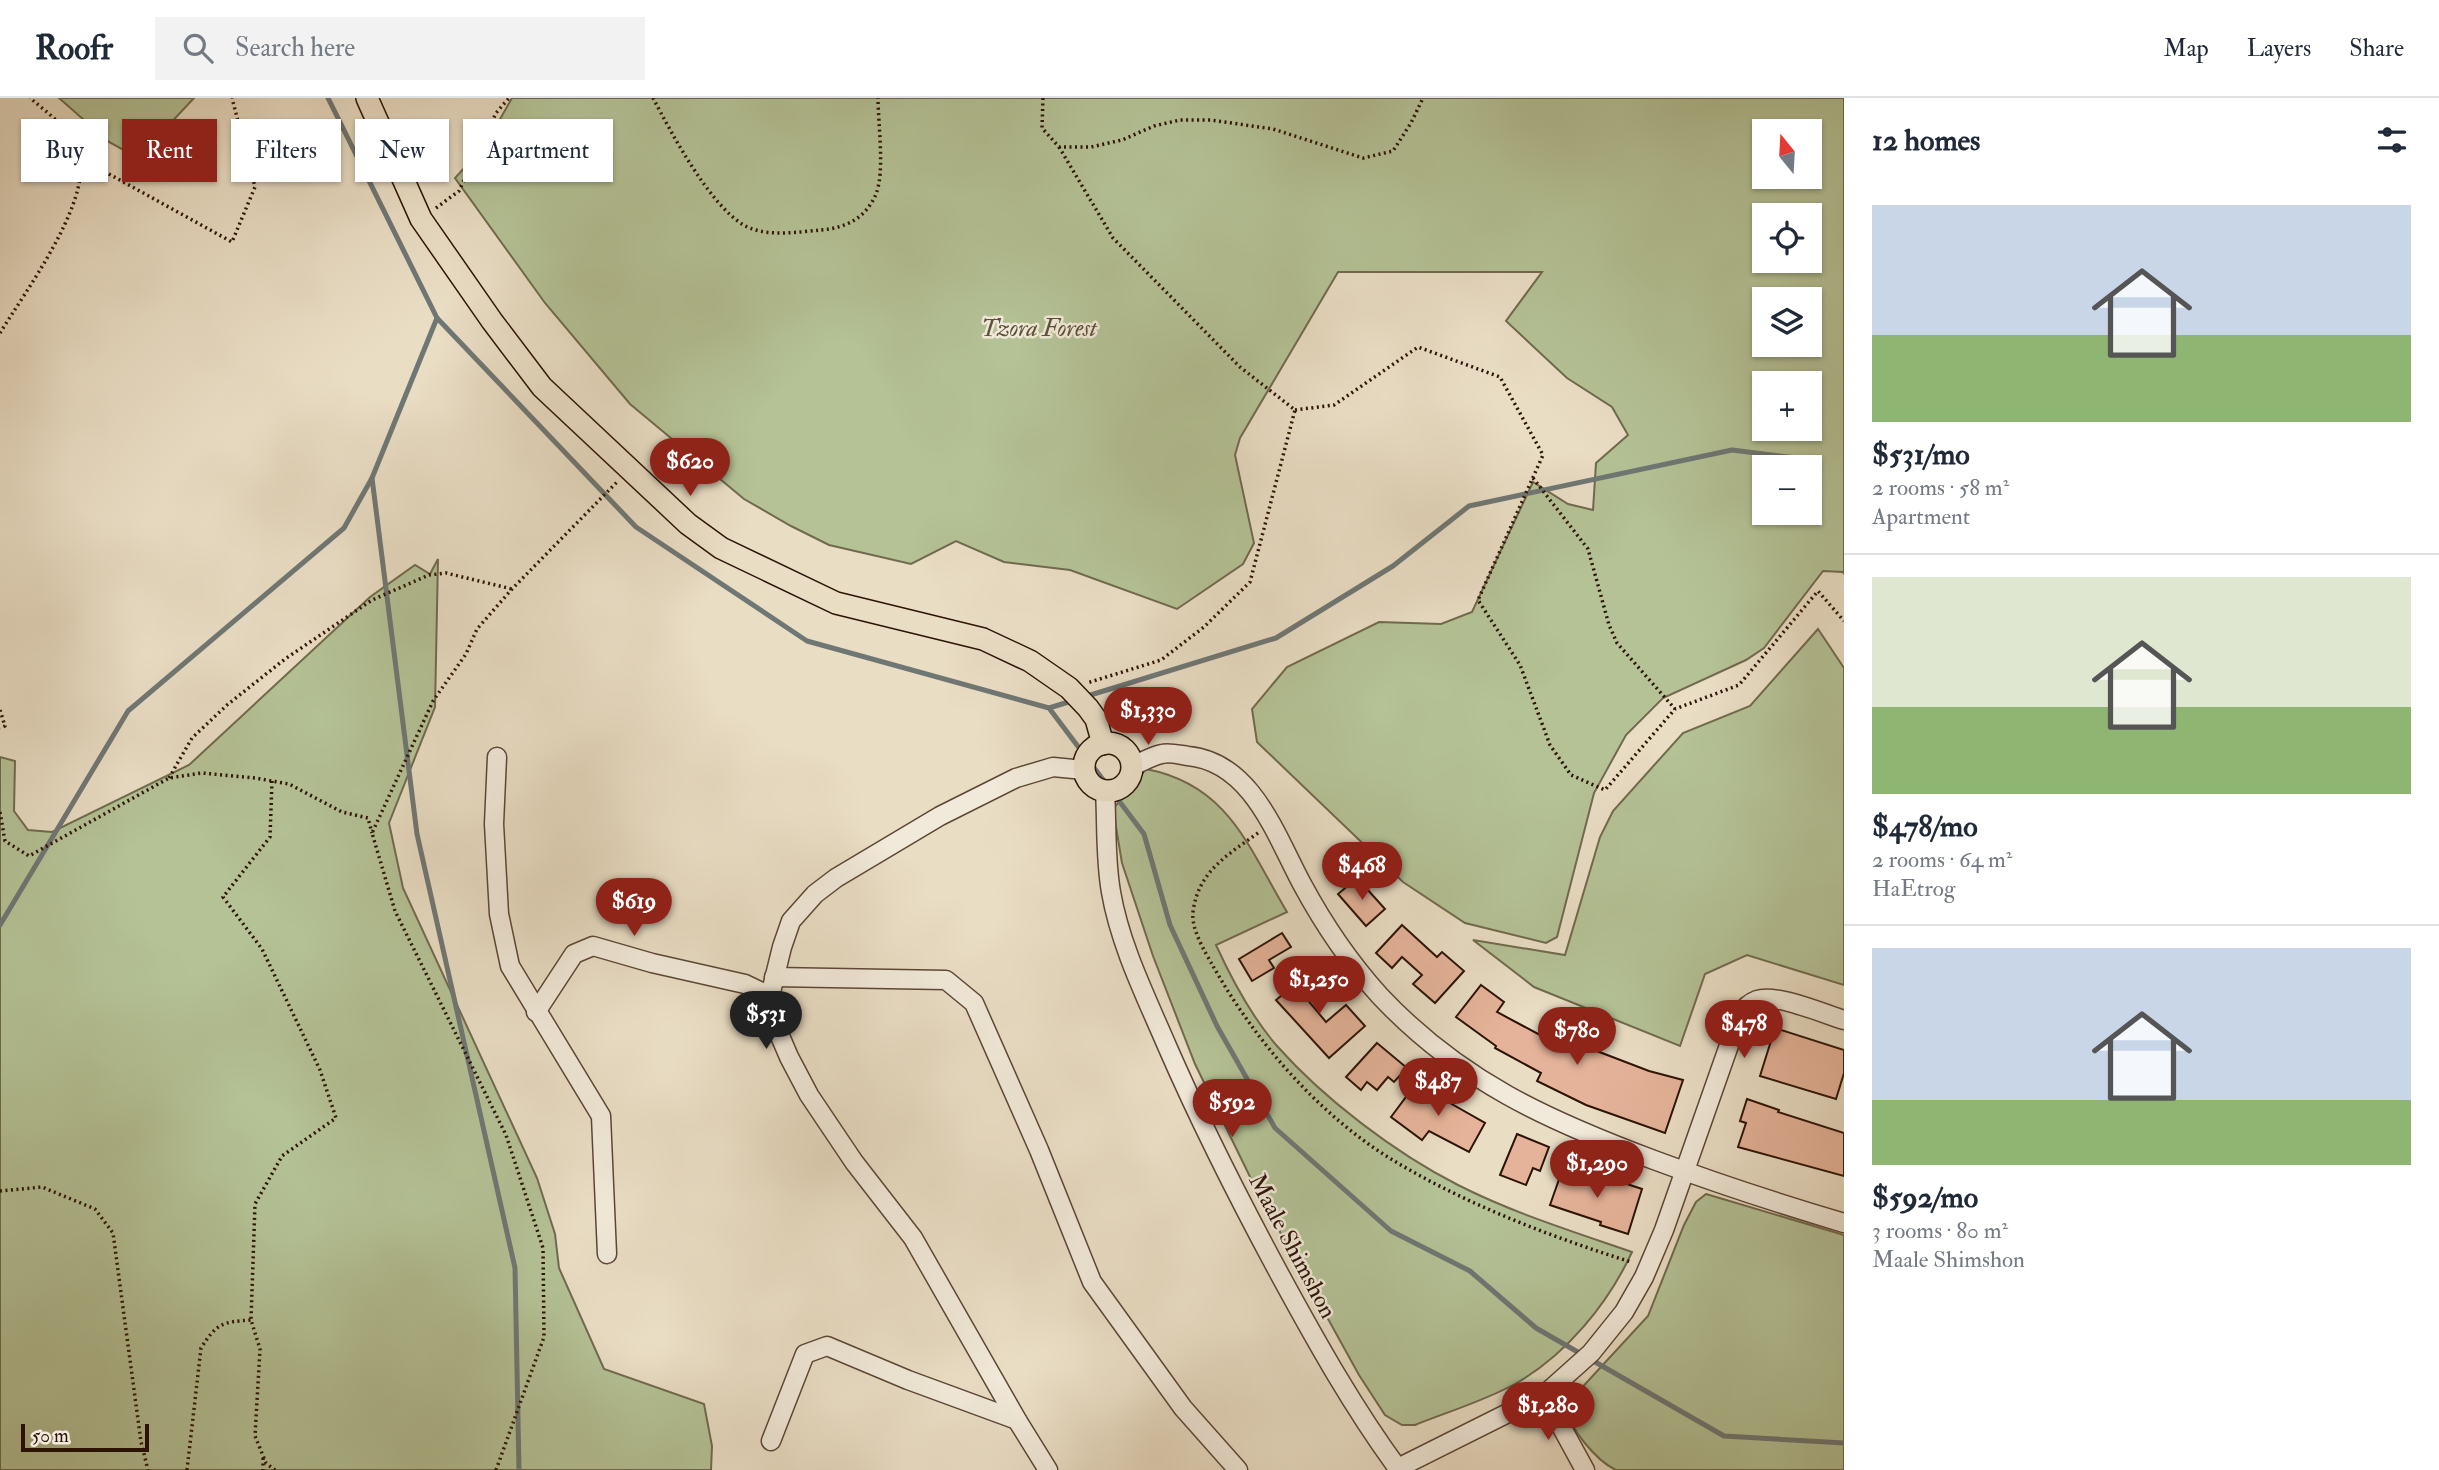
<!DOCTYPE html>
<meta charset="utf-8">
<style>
:root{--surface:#fff;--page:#f2f2f3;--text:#1f2937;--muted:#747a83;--line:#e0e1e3;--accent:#8f2418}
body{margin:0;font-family:"IM FELL Double Pica",serif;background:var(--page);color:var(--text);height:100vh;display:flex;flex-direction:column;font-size:26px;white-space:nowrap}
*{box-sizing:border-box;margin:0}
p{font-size:23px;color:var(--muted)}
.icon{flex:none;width:38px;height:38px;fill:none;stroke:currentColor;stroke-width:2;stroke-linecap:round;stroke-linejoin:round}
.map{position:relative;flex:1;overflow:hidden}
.details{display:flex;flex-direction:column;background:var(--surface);width:595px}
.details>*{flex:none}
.guide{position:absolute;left:21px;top:21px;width:665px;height:63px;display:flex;gap:14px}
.needle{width:46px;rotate:342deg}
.buttons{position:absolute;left:1752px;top:21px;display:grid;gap:14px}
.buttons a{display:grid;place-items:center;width:70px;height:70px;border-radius:0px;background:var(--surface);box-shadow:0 2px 5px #0004;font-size:35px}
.scale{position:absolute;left:21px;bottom:18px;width:128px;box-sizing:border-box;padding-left:7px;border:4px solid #2d1306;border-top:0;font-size:19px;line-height:24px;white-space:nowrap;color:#2d1306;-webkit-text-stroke:5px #f1e9d9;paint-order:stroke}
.price{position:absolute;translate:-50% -60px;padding:0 16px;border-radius:24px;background:var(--accent);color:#fff;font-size:23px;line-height:46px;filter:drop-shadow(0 2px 4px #0008)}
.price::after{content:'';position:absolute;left:50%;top:42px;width:21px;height:16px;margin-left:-10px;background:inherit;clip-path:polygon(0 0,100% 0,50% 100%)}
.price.active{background:#222;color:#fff}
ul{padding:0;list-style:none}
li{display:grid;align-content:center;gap:14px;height:371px;padding:0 28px}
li+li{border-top:2px solid var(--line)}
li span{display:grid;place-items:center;height:217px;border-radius:0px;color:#555}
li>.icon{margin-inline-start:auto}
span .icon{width:126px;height:126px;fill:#fffc;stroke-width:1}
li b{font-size:30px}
h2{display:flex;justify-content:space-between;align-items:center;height:84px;padding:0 28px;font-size:30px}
.pill{padding:0 24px;border-radius:0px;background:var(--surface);box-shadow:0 2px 5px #0004;font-size:24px;line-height:63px}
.pill.active{background:var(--accent);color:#fff}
header{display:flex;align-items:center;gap:42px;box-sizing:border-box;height:98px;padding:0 35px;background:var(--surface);border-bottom:2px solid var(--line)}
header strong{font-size:33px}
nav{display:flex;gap:38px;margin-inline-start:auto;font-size:24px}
.search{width:490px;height:63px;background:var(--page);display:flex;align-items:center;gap:18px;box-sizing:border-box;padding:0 24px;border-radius:0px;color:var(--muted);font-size:26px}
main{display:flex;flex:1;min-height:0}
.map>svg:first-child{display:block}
.green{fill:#b4c296;stroke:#706a4e;stroke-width:2;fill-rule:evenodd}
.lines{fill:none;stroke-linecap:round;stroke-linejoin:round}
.stream{stroke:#6f7774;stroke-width:5}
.building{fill:#e5b399;stroke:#2d1306;stroke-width:2}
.minor-casing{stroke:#5c4636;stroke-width:21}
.major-casing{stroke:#2d1306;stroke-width:24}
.path{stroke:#2d1306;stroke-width:3.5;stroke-dasharray:2 3.5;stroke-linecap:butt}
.minor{stroke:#f1e9d9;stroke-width:18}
.major{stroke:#e9ddc4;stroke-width:21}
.labels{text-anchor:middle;stroke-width:5;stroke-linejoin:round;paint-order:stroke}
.park-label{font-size:24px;font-style:italic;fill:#5c5038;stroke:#f1e9d9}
.street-label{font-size:24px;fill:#2d1306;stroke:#f1e9d9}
</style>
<header>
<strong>Roofr</strong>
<div class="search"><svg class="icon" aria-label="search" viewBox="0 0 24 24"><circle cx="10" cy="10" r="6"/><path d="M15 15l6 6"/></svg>Search here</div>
<nav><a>Map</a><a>Layers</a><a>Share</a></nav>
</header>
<main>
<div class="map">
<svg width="1844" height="1372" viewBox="0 0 1844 1372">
<rect width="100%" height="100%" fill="#e9ddc4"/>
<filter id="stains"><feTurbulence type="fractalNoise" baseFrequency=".00286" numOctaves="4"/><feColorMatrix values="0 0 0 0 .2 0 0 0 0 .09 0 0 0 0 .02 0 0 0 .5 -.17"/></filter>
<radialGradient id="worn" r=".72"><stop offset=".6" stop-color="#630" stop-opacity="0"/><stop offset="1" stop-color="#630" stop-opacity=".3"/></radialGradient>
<g class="green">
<polygon points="59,0 194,0 138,60 109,44"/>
<path d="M512,0h1332v476l-1,-2 -20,-1 -59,77 -18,12 -83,38 -37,37 -32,58 -37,144 -11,6 -81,-20 -62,-41 -146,-140 -5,-33 35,-42 92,-45 62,2 31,-12 61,-130 35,22 25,6 3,-47 32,-28 -16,-28 -45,-29 -61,-57 36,-49h-204l-98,166 -5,17 19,88 -11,21 -66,45 -107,-39 -66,-8 -48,-21 -45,23 -82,-19 -38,-19 -47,-27 -114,-95 -85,-101 -90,-125 31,-34zM1810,33v46h-46v-46zM1810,117v46h-46v-46zM1764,201h46v46h-46zM1810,285v46h-46v-46zM1810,369v46h-46v-46z"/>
<polygon points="438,461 435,609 389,725 403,790 537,1080 555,1136 559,1170 604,1271 704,1306 712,1348 711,1372 0,1372 0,659 15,663 14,713 28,732 52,734 189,667 370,499 415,467 430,476"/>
<polygon points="1818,531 1844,570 1844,887 1747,857 1705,876 1680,948 1534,889 1473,842 1565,857 1600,739 1613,713 1683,635 1750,608"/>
<path d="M1146,671c83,16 102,78 141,143l-71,33c16,35 35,71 61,101 47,53 118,107 181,139 55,28 116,47 174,67 -24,52 -66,103 -117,132 -31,17 -68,28 -100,41h-13l-17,-10 -26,-40 -105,-190 -59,-121 -42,-108 -31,-93 -9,-54z"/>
<path d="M1706,1096l138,41v235h-228c-21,-10 -45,-41 -52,-63l84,-91 36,-91 12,-23z"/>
</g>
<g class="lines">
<g class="stream">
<polyline points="328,0 437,220 636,429 807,543 1049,610 1144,736 1170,827 1217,928 1275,1030 1391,1133 1470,1173 1536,1230 1724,1338 1844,1345"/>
<polyline points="372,380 417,736 515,1170 519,1372"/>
<polyline points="1084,599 1276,540 1393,468 1469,408 1732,352 1819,363"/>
<polyline points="1049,610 1075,602"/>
<polyline points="0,827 128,613 344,430 372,380 437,220"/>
</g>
</g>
<g class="building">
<polygon points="1357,780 1385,811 1366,828 1338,796"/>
<polygon points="1402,827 1437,859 1442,854 1464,873 1435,905 1413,886 1422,877 1402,859 1392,870 1376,855"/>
<polygon points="1282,835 1291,849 1269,862 1274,870 1252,883 1239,861"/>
<polygon points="1315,870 1326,884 1306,900 1326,924 1346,907 1365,928 1329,960 1276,902"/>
<polygon points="1481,887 1504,904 1497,914 1555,945 1560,934 1589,950 1649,973 1683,982 1665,1035 1586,1007 1537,983 1541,975 1495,950 1496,948 1456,919"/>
<polygon points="1775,930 1844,952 1844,975 1836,1001 1760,978"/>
<polygon points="1377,945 1407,970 1394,984 1388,979 1377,992 1367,984 1361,992 1346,979"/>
<polygon points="1415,987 1427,996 1433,988 1452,1002 1450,1005 1485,1025 1469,1054 1429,1033 1422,1042 1391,1019"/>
<polygon points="1747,1001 1779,1012 1778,1014 1844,1035 1844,1078 1738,1049 1746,1025 1740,1023"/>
<polygon points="1517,1036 1549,1049 1540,1073 1533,1070 1526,1087 1500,1077"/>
<polygon points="1563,1070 1613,1087 1615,1082 1642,1091 1628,1136 1600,1127 1601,1124 1550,1107"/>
</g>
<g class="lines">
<defs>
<g id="minor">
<polyline points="497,659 494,726 499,816 510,868 601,1018 607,1156"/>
<path d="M1132,668c10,-4 20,-10 30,-12 7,-2 18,1 26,2 64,6 88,80 114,128 21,39 48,79 78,112 80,85 167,124 274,164 62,23 126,44 190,63"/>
<path d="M1105,693c2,33 0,67 6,101 9,53 35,105 56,154 34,78 73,155 113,229 37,68 74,134 119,195"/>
<polyline points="774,879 946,882 974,905 1039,1052 1092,1184 1183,1310 1238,1372"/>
<polyline points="536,914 574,856 593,848 652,865 745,886 770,898"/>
<polyline points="1544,1297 1585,1372"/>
<polyline points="771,1343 805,1256 827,1248 908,1282 1017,1322"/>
<path d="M1398,1370l146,-73 47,-42 33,-41 20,-35 20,-47 76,-216c5,-6 9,-11 17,-14 19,-7 67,14 87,20"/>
<polyline points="1048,1372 1017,1322 913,1140 854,1064 809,997 789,959 777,931 770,898 782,849 791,823 815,796 836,780 940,718 1016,680 1053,669 1084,672"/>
</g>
<g id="major">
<polyline points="367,0 421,121 492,223 542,289 688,426 721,450 836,505 983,541 1030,563 1069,590 1088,610 1096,621 1103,646"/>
<circle cx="1108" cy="669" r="24"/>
</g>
</defs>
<use href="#minor" class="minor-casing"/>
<use href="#major" class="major-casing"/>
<g class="path">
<path d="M653,0c19,36 55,104 89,126 22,14 55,8 79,6 25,-2 45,-12 55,-36 9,-22 2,-70 2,-96"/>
<polyline points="1043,0 1042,30 1059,49 1091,49 1122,42 1154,28 1180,22 1211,22 1273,31 1363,60 1393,53 1411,25 1423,0"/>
<polyline points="1059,49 1113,140 1240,269 1295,312 1250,484 1204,529 1161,562 1087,585"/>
<polyline points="80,60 232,144 255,89 232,0"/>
<polyline points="436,110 459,93 496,15 509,0"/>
<path d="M0,235c25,-41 88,-126 80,-174 -4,-26 -31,-45 -50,-61"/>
<polyline points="1295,312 1334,307 1418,249 1500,279 1543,357 1478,502 1520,567 1550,647 1571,677 1605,692 1675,611 1739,587 1818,493 1844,523"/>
<polyline points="1533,380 1588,451 1609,527 1617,545 1675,611"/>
<polyline points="0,612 5,628 0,630"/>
<polyline points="169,680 192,640 227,607 285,561 372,502 429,477 446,475 512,491"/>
<polyline points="272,683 270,739 223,799 262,851 320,972 336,1020 282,1058 255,1106 251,1222 260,1251 255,1338 266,1365 275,1372"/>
<polyline points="0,714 5,743 29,758 169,680 202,675 255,680 289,686 342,714 368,720 372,735"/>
<path d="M1258,735c-29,21 -60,38 -65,79 -2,17 12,40 20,54 44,78 110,154 188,199 72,42 151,72 230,97"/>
<polyline points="0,1093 42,1089 95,1111 113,1135 141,1344 148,1372"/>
<polyline points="263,1360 263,1372"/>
<path d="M187,1372l14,-122c16,-25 21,-26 50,-28"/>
<polyline points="496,1372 544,1239 543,1150 506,1037 395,813 372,735 433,603 466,556 477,531 512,491 618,383"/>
</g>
<use href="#minor" class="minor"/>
<use href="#major" class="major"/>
</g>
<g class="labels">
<g class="park-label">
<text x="1039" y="238">Tzora Forest</text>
</g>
<g class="street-label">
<text transform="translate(1293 1148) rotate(62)" y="8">Maale Shimshon</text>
</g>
</g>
<rect width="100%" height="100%" filter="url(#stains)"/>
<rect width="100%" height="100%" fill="url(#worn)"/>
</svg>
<div class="buttons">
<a><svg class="needle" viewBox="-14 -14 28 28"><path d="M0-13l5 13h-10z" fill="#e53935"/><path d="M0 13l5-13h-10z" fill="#747a83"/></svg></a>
<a><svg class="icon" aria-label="locate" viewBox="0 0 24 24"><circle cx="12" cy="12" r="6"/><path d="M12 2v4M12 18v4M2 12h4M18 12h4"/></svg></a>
<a><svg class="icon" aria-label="layers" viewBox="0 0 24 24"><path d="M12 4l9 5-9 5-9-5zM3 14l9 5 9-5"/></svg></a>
<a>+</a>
<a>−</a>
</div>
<div class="scale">50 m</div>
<b class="price" style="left:690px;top:400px">$620</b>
<b class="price" style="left:1148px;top:649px">$1,330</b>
<b class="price" style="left:1362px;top:804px">$468</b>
<b class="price" style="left:634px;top:840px">$619</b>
<b class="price" style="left:1319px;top:918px">$1,250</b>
<b class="price active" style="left:766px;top:953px">$531</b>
<b class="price" style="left:1744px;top:962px">$478</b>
<b class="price" style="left:1577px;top:969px">$780</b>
<b class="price" style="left:1438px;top:1020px">$487</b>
<b class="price" style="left:1232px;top:1041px">$592</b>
<b class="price" style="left:1597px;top:1102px">$1,290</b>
<b class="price" style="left:1548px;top:1344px">$1,280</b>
<div class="guide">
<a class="pill">Buy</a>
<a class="pill active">Rent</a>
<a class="pill">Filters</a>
<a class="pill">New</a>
<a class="pill">Apartment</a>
</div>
</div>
<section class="details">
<h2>12 homes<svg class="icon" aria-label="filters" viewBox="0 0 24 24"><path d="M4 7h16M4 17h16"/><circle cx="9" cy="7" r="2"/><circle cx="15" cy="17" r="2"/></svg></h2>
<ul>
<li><span style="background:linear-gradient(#c9d6e8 60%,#8fb573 0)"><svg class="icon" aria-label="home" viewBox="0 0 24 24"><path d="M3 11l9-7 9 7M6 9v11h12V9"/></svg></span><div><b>$531/mo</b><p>2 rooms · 58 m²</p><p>Apartment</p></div></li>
<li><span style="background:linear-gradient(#dfe7d0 60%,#8fb573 0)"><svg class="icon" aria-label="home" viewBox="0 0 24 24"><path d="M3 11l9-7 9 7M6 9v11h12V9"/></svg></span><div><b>$478/mo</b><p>2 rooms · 64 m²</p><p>HaEtrog</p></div></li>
<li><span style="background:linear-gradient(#c9d6e8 70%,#8fb573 0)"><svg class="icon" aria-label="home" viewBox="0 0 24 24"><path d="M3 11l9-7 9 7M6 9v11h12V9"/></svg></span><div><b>$592/mo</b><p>3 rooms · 80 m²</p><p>Maale Shimshon</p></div></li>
</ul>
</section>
</main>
